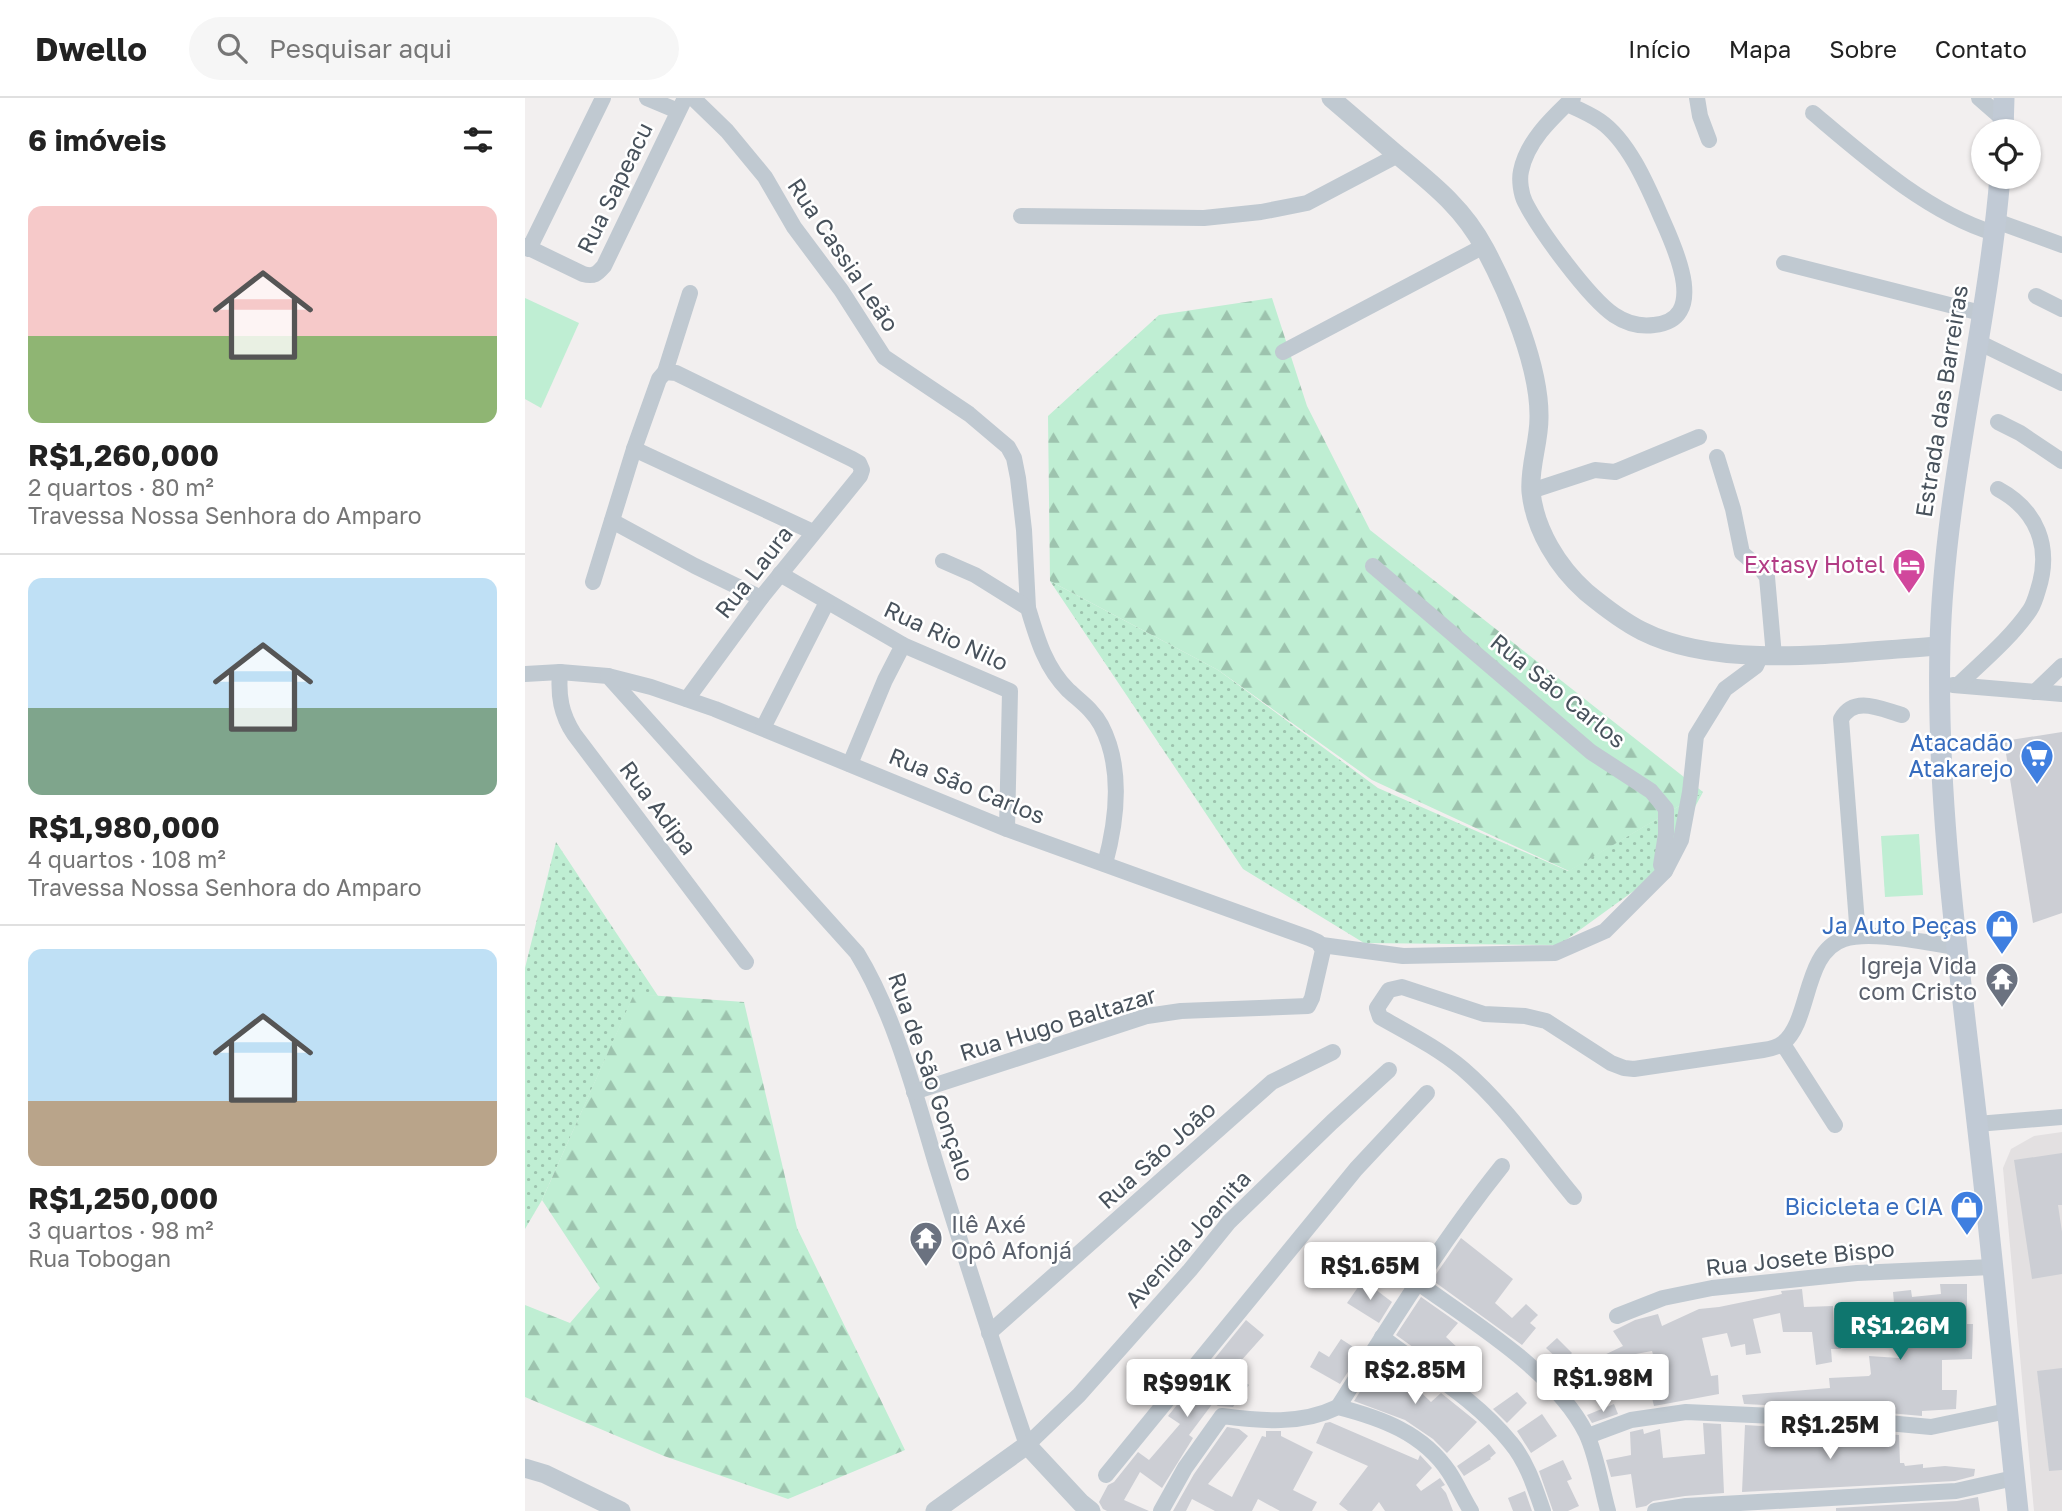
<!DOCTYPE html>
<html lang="pt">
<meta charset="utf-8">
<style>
:root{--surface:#fff;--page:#f6f6f6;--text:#222;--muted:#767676;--line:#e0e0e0;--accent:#0f766e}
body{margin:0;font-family:"Golos Text",sans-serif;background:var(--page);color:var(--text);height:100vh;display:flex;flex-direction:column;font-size:26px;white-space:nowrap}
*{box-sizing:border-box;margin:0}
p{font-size:23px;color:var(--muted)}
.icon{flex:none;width:38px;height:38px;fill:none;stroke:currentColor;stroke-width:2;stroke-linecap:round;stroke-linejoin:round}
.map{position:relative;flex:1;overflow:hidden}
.side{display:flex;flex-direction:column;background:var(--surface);width:525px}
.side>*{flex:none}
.fabs{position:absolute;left:1446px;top:21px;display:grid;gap:14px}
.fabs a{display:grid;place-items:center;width:70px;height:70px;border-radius:50%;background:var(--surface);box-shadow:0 2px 5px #0004;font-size:35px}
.price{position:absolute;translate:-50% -60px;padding:0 16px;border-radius:7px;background:#fff;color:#222;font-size:23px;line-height:46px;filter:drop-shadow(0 2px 4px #0008)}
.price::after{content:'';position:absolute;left:50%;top:42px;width:21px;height:16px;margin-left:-10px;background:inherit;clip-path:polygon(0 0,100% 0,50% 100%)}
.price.on{background:var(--accent);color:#fff}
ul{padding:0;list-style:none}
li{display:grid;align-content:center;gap:14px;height:371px;padding:0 28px}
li+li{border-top:2px solid var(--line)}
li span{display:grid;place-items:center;height:217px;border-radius:14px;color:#555}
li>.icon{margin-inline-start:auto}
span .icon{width:126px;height:126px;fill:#fffc;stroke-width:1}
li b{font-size:30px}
h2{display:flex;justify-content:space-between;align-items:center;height:84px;padding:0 28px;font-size:30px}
header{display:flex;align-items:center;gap:42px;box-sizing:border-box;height:98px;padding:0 35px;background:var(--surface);border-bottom:2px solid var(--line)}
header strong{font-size:33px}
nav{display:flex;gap:38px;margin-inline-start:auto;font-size:24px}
.search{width:490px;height:63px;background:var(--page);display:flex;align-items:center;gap:18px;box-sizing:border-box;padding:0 24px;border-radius:38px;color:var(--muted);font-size:26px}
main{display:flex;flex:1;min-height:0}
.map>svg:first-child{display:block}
.education{fill:#e3e0e1}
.grass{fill:url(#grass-dots)}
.forest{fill:url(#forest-firs)}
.garden{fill:#bfeed3}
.building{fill:#ccced4}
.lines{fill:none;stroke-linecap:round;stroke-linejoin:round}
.minor{stroke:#c0c9d1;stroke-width:16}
.tertiary{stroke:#c0c9d1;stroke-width:19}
.secondary{stroke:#c1cad5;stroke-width:21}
.labels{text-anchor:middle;stroke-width:5;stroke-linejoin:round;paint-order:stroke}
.street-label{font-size:23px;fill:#48525c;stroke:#fff}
.hotel-label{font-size:23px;fill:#b23c85;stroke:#fff;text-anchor:end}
.shop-label{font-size:23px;fill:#366cbe;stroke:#fff;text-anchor:end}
.worship-label{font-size:23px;fill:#5b616d;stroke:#fff;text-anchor:end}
</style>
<header>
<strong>Dwello</strong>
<div class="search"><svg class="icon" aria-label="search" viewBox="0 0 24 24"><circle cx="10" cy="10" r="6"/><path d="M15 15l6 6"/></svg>Pesquisar aqui</div>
<nav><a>Início</a><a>Mapa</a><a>Sobre</a><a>Contato</a></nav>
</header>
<main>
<section class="side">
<h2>6 imóveis<svg class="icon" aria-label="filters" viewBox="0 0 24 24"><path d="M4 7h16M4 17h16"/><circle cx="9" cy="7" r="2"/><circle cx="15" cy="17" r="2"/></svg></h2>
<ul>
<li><span style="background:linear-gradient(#f6c9c9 60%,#8fb573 0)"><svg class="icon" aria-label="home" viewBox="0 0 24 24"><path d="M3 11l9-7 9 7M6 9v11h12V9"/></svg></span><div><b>R$1,260,000</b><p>2 quartos · 80 m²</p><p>Travessa Nossa Senhora do Amparo</p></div></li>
<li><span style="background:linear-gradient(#bfe0f5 60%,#7fa58c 0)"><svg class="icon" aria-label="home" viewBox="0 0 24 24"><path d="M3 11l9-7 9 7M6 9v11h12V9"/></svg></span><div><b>R$1,980,000</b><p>4 quartos · 108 m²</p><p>Travessa Nossa Senhora do Amparo</p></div></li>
<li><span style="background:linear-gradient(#bfe0f5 70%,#b9a48a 0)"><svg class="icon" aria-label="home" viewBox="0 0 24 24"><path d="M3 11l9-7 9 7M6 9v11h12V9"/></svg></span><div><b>R$1,250,000</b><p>3 quartos · 98 m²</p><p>Rua Tobogan</p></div></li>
</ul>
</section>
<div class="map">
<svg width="1537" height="1413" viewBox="0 0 1537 1413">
<defs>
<pattern id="grass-dots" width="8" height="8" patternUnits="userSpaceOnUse" patternTransform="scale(1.75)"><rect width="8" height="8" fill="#bfeed3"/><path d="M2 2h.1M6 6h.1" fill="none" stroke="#9dc3ae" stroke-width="1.8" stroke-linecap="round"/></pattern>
<pattern id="forest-firs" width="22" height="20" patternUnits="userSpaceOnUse" patternTransform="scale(1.75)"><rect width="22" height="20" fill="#bfeed3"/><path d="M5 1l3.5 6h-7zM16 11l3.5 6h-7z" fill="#9dc3ae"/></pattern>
</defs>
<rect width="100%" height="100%" fill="#f2efef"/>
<polygon class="education" points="1537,1034 1537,1413 1509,1413 1478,1070 1486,1051 1509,1038"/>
<g class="grass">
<polygon points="525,483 693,572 853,690 1043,773 1178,694 1135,774 1034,847 839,845 718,771"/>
<polygon points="31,744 133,898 109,897 17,1102 0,1131 0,870"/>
</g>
<g class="forest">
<polygon points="747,200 782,308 845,432 1178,694 1044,773 847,682 693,572 525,483 523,318 634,217"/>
<polygon points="109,896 219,904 272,1130 380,1352 263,1401 139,1358 0,1299 0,1207 45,1225 75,1190 17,1102"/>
</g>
<g class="garden">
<polygon points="0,200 54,225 16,310 0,301"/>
<polygon points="1394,736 1398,797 1360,799 1356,738"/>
</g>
<g class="building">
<polygon points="1537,634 1537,815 1508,825 1479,643"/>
<polygon points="1537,1055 1537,1107 1533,1107 1537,1134 1537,1176 1507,1181 1489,1062"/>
<polygon points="936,1140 988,1181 970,1205 987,1220 1001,1206 1013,1217 1005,1225 1011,1230 997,1247 907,1182"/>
<polygon points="838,1182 867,1204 854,1225 822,1205"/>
<polygon points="1415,1186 1442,1186 1442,1226 1448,1226 1447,1261 1417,1262 1417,1292 1432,1292 1431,1311 1397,1313 1397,1318 1319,1311 1219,1306 1217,1297 1305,1290 1304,1280 1344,1278 1346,1276 1344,1258 1374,1260 1368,1194 1386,1192 1387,1199 1416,1196"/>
<polygon points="1277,1191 1279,1209 1308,1208 1309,1236 1315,1236 1316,1251 1306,1251 1307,1264 1291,1267 1287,1234 1258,1234 1255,1215 1228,1221 1236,1255 1221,1257 1220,1246 1206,1249 1202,1235 1177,1240 1186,1278 1193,1277 1194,1296 1129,1308 1123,1284 1135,1281 1127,1253 1100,1258 1109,1281 1091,1288 1084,1270 1079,1272 1073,1260 1098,1248 1088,1233 1110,1222 1133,1216 1137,1228 1174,1211 1194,1209 1257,1196 1256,1193"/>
<polygon points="896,1199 933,1225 921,1239 948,1264 933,1281 871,1237"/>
<polygon points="721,1222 739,1237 706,1274 724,1287 708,1309 693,1308 688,1305 664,1337 668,1340 637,1390 615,1374 599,1402 624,1413 582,1413 578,1411 574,1404 583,1387 589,1384 613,1354 624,1362 655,1326 643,1318"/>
<polygon points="1032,1240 1047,1255 1037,1265 1021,1250"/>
<polygon points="816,1241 836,1254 815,1286 785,1269 794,1253 804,1259"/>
<polygon points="858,1258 906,1304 916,1295 952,1324 922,1355 908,1341 880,1322 829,1303"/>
<polygon points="1537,1270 1537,1372 1524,1373 1512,1273"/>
<polygon points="992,1294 1002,1305 982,1325 968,1311"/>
<polygon points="1089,1306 1093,1316 1067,1325 1062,1317"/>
<polygon points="1017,1316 1032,1338 1006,1355 992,1333"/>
<polygon points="805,1324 893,1362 895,1357 907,1370 891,1387 896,1393 915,1380 920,1387 916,1389 921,1395 928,1413 860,1413 854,1404 847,1413 823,1413 814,1406 843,1368 791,1345 800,1325"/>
<polygon points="1178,1325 1196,1326 1199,1395 1160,1398 1128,1403 1121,1408 1111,1410 1106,1376 1086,1379 1081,1362 1106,1357 1105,1334 1118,1331 1119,1336 1135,1331 1138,1360 1180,1356"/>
<polygon points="1220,1327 1374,1337 1375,1365 1379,1365 1380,1368 1398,1366 1398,1370 1420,1368 1450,1371 1449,1378 1430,1383 1217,1394"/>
<polygon points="702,1329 714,1331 723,1338 683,1386 707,1399 737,1338 741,1339 741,1333 756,1333 756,1338 788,1354 768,1392 792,1404 787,1413 755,1413 733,1401 727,1413 690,1413 667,1401 661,1413 648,1413 669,1376"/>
<polygon points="964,1346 971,1355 965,1360 966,1361 939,1378 932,1368"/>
<polygon points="1038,1362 1047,1381 1042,1383 1054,1408 1043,1413 1028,1413 1014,1373"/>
<polygon points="1000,1393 1007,1413 988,1413 983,1400"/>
<polygon points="1453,1399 1455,1413 1311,1413 1311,1410 1432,1403"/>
</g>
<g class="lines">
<g class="minor">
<polyline points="122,0 153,13"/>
<polyline points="168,0 202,33 240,79 269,129 316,192 359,259 444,316 483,349 489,360 493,380 499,432 503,510"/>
<polyline points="1172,0 1175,18 1184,42"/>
<polyline points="1454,0 1478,21"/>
<path d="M1042,6c11,5 23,10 33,17 29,20 48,66 62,98 13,29 47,101 -8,106 -14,2 -28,-2 -40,-10 -25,-17 -75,-85 -89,-113 -4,-8 -6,-22 -4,-31 6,-30 31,-53 52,-73"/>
<path d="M1288,15c52,44 115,100 181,120"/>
<polyline points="496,118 679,120 736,114 782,105 873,57"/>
<polyline points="1471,123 1537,147"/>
<path d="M0,148l58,28c11,3 14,0 21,-8l81,-168"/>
<polyline points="4,151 78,0"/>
<polyline points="1259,165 1456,215"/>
<polyline points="1511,198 1537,211"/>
<polyline points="1451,243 1537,285"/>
<polyline points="758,254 959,148"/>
<polyline points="140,274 151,275 327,361 334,365 337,372 335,378 236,500 162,601"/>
<polyline points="1473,324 1495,335 1537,363"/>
<polyline points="109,351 288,434"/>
<polyline points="1192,359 1208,411 1217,455 1237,472 1242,479 1249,558"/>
<polyline points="1006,393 1070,372 1090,374 1174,339"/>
<polyline points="87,423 170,468 236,500"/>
<path d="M418,463l32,14 53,33c9,30 17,59 40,82 12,11 25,20 33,35 22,42 16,95 4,139"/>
<polyline points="848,468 1066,654 1126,693 1141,711 1141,736 1136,767 1140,773"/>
<polyline points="255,476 378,547 485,593 482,731"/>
<polyline points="68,484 109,351 134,281 140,274 165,195"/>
<path d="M35,574c-2,24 1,42 14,62l172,228"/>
<path d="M0,576l35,-2 48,4 249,277c38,62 59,144 80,214 29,93 58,185 90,278l52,-50 111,-125 39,-48 103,-100 57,-52"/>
<polyline points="83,578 126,589 190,611 482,731 784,840 793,844 798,852 787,900 783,908 656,913 622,918 389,994"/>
<polyline points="1428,587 1537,596"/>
<path d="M1433,587c24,-23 53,-47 72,-75 4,-6 6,-13 8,-20 14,-43 -1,-80 -40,-101"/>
<polyline points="1510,594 1537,568"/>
<polyline points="238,630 302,504"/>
<polyline points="325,666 360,582 378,547"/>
<path d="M1333,838l-17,-217c13,-24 40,-10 61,-4"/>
<polyline points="797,847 878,858 1030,855 1080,833 1140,773 1156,742 1165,694 1171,638 1200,591 1231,568 1236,557"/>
<polyline points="1258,946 1310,1027"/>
<polyline points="1452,1026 1537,1019"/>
<path d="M1049,1099c-36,-43 -68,-91 -111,-128 -25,-21 -55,-36 -83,-52l-3,-9 12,-18 13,-3 82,27 41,2 21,5 65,42 13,5 10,1 129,-19c7,-1 15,-3 20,-7 28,-22 20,-91 61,-104 27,-9 83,4 113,8"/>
<path d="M892,1184c54,39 139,90 169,151 11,23 15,53 22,78"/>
<polyline points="1092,1218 1138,1200 1187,1190 1332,1175 1467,1169"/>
<polyline points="464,1235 747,984 808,954"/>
<path d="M857,1239c44,34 94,62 129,106 16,19 24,45 32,68"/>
<path d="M813,1309c52,-82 103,-165 164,-241"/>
<polyline points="1063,1338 1106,1322 1161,1314 1319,1321 1406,1329 1482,1313"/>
<polyline points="581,1377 831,1071 902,995"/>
<path d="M636,1413l24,-43 37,-52c39,5 79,9 116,-9 43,11 85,26 111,65 8,12 14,26 22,39"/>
<polyline points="1130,1413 1161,1408 1431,1393 1489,1380"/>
</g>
<g class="tertiary">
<path d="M806,0c21,18 43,37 64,55 35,29 68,54 90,96 24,45 55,118 54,169 0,25 -10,49 -8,74 4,38 27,75 55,100 17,14 36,29 56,39 81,41 209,20 298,15"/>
<polyline points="0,1370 20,1376 96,1413"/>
<polyline points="410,1413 502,1347 556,1405 566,1413"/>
</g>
<g class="secondary">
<polyline points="1478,33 1479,0"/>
<path d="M1475,79c-13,157 -56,310 -60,468 -4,159 19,319 37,477 15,129 27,259 41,389"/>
</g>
</g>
<defs>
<symbol id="hotel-pin" viewBox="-11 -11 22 30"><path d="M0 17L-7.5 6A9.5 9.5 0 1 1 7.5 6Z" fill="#d1479c" stroke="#fff"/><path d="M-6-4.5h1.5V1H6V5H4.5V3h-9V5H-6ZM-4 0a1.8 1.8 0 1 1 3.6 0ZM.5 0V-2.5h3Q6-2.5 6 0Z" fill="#fff"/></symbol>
<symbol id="supermarket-pin" viewBox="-11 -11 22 30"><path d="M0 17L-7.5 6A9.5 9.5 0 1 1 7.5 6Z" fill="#3f7fe0" stroke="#fff"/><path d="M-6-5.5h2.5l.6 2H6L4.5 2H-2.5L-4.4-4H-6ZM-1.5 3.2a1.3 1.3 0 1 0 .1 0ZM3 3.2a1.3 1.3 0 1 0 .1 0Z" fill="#fff"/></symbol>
<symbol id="shop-pin" viewBox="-11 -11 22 30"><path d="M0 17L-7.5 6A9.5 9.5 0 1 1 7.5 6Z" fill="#3f7fe0" stroke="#fff"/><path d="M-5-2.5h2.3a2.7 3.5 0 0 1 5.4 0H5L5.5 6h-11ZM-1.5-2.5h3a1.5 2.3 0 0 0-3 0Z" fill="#fff"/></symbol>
<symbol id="temple-pin" viewBox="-11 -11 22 30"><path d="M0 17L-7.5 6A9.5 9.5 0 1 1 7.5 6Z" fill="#6b7280" stroke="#fff"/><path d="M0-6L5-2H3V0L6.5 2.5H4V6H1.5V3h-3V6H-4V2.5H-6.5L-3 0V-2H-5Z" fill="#fff"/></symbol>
</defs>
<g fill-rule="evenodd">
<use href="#hotel-pin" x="1365" y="448" width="38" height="52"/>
<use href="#supermarket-pin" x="1493" y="639" width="38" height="52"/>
<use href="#shop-pin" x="1458" y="809" width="38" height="52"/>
<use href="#temple-pin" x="1458" y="862" width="38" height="52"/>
<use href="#shop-pin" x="1423" y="1090" width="38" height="52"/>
<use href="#temple-pin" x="382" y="1121" width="38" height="52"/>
</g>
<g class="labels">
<g class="street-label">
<text transform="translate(90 90) rotate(-64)" y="8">Rua Sapeacu</text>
<text transform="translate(318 157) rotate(56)" y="8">Rua Cassia Leão</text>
<text transform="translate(1417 303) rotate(-81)" y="8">Estrada das Barreiras</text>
<text transform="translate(229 474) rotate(-52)" y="8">Rua Laura</text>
<text transform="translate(421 538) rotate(25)" y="8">Rua Rio Nilo</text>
<text transform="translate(1033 593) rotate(39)" y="8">Rua São Carlos</text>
<text transform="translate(442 688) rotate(22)" y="8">Rua São Carlos</text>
<text transform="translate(133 710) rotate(53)" y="8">Rua Adipa</text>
<text transform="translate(533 926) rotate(-17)" y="8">Rua Hugo Baltazar</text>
<text transform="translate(406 979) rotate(71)" y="8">Rua de São Gonçalo</text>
<text transform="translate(632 1057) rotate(-42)" y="8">Rua São João</text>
<text transform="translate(663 1141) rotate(-48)" y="8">Avenida Joanita</text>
<text transform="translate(1275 1160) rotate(-6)" y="8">Rua Josete Bispo</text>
</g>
<g class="hotel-label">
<text x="1360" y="475">Extasy Hotel</text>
</g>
<g class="shop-label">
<text x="1488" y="653">Atacadão<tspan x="1488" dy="26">Atakarejo</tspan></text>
<text x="1452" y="836">Ja Auto Peças</text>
<text x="1418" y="1117">Bicicleta e CIA</text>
</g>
<g class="worship-label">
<text x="1452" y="876">Igreja Vida<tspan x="1452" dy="26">com Cristo</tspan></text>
<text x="426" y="1135" text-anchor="start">Ilê Axé<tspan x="426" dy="26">Opô Afonjá</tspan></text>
</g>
</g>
</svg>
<div class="fabs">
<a><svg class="icon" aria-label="locate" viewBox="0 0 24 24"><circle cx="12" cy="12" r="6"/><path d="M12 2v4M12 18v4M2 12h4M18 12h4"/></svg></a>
</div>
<b class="price" style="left:845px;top:1204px">R$1.65M</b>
<b class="price on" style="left:1375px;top:1264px">R$1.26M</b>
<b class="price" style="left:890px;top:1308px">R$2.85M</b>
<b class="price" style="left:1078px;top:1316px">R$1.98M</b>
<b class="price" style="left:662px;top:1321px">R$991K</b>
<b class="price" style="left:1305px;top:1363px">R$1.25M</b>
</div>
</main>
